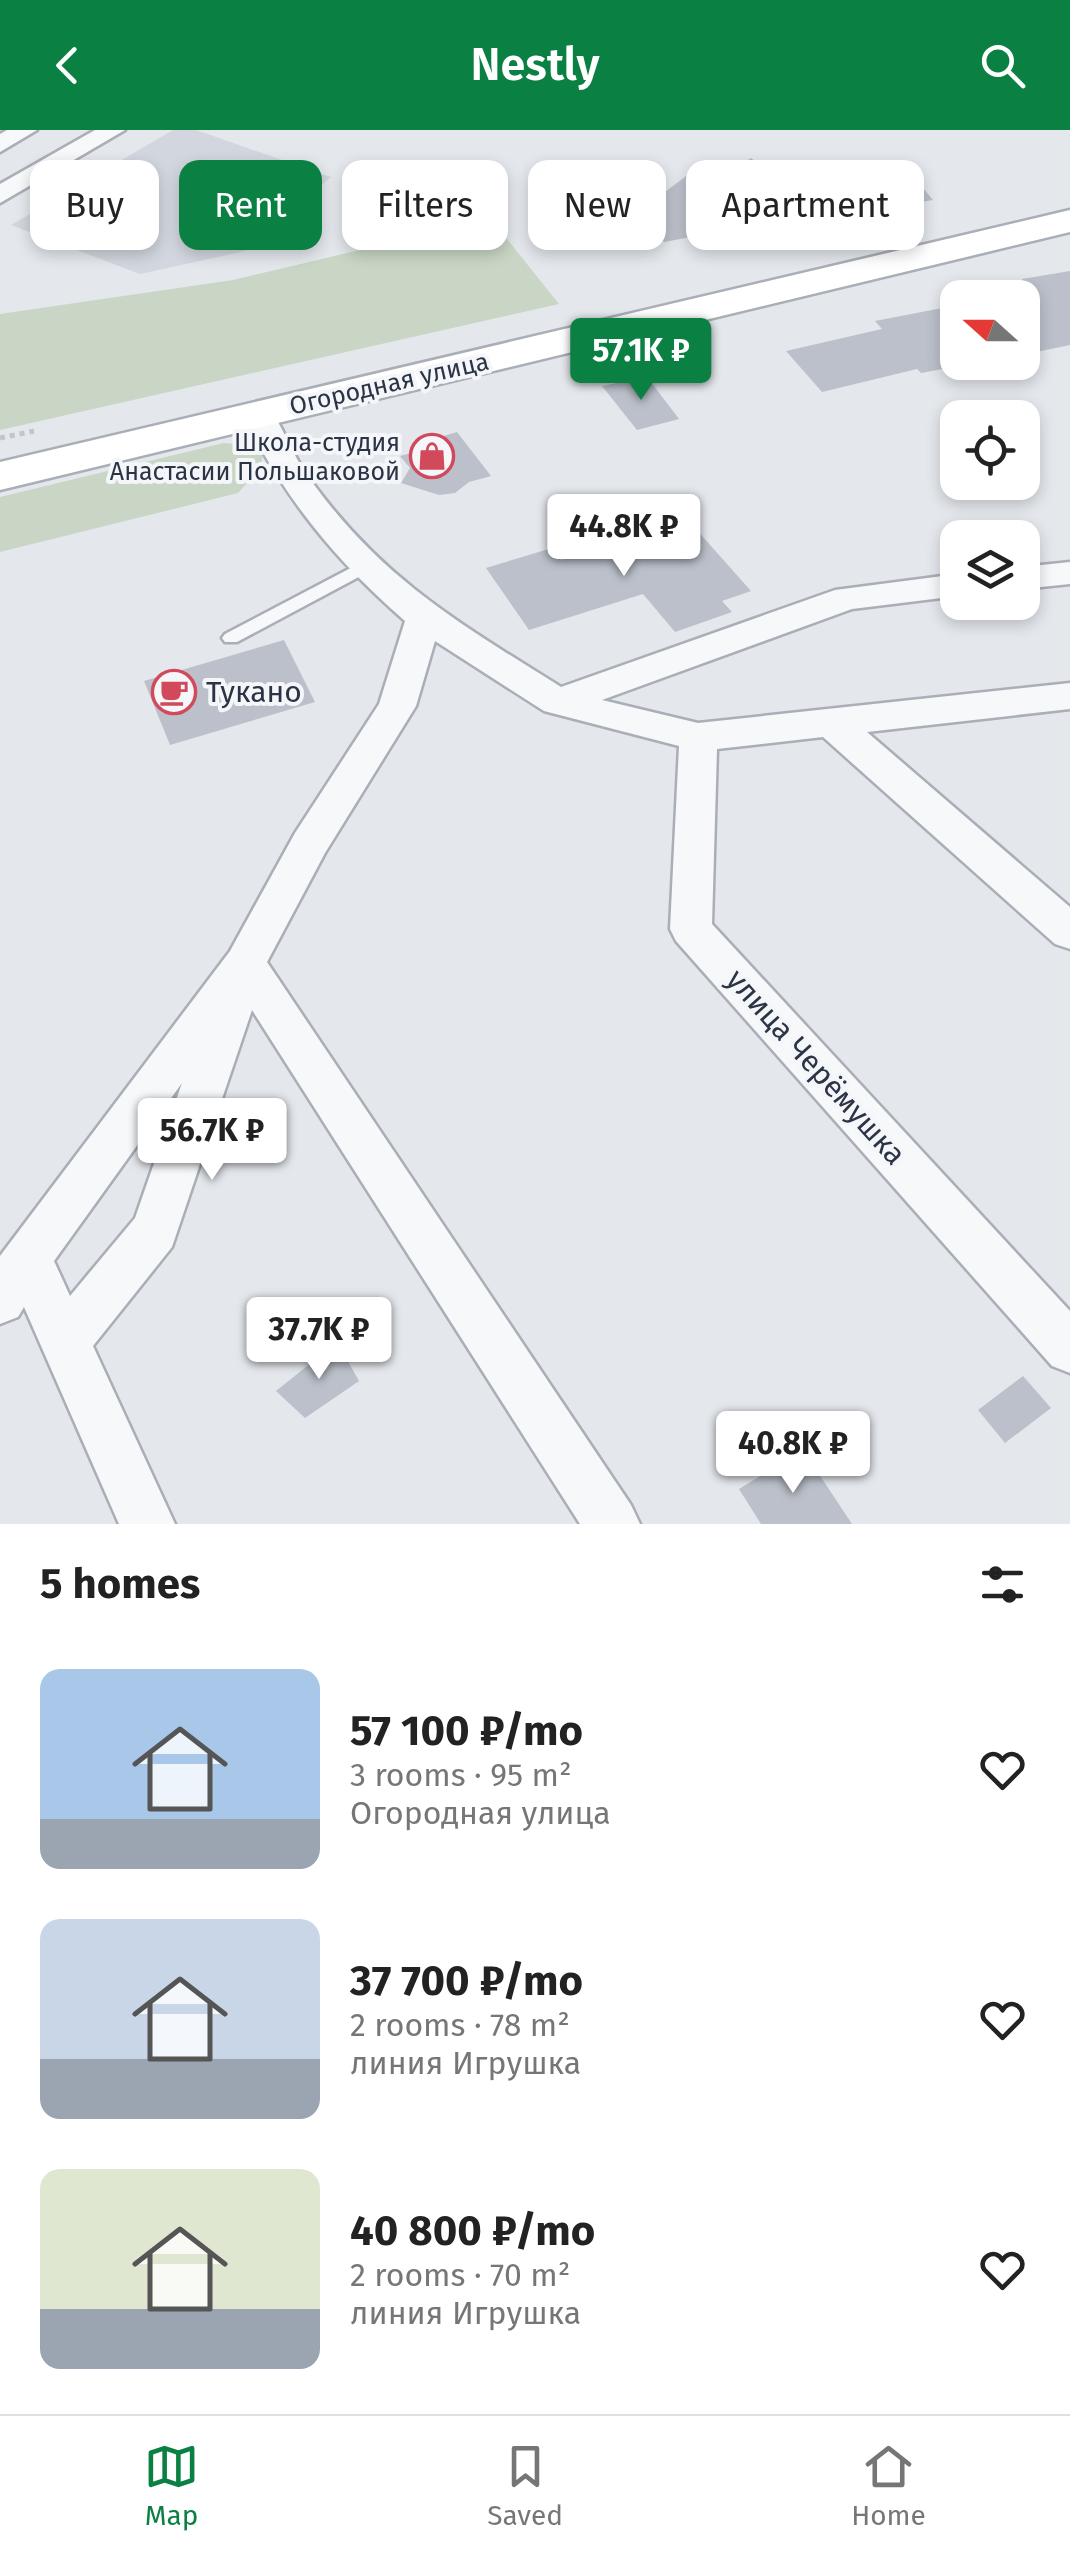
<!DOCTYPE html>
<meta charset="utf-8">
<style>
:root{--surface:#fff;--page:#f6f6f6;--text:#222;--muted:#767676;--line:#e0e0e0;--accent:#0b8043}
body{margin:0;font-family:"Fira Sans",sans-serif;background:var(--page);color:var(--text);height:100vh;display:flex;flex-direction:column;font-size:38px;white-space:nowrap}
*{box-sizing:border-box;margin:0}
p{font-size:32px;color:var(--muted)}
.icon{flex:none;width:55px;height:55px;fill:none;stroke:currentColor;stroke-width:2;stroke-linecap:round;stroke-linejoin:round}
.map{position:relative;height:1394px;overflow:hidden}
.drawer{display:flex;flex-direction:column;background:var(--surface);flex:1}
.drawer>*{flex:none}
.hud{position:absolute;left:30px;top:30px;width:1010px;height:90px;display:flex;gap:20px}
.needle{width:65px;rotate:291deg}
.tools{position:absolute;left:940px;top:150px;display:grid;gap:20px}
.tools a{display:grid;place-items:center;width:100px;height:100px;border-radius:20px;background:var(--surface);box-shadow:0 5px 15px #0003;font-size:50px}
.price{position:absolute;translate:-50% -85px;padding:0 22px;border-radius:10px;background:#fff;color:#222;font-size:32px;line-height:65px;filter:drop-shadow(0 2px 5px #0008)}
.price::after{content:'';position:absolute;left:50%;top:60px;width:30px;height:22px;margin-left:-15px;background:inherit;clip-path:polygon(0 0,100% 0,50% 100%)}
.price.active{background:var(--accent);color:#fff}
ul{padding:0;list-style:none}
li{display:flex;align-items:center;gap:30px;height:250px;padding:0 40px}
li span{display:grid;place-items:center;flex:none;width:280px;height:200px;border-radius:20px;color:#555}
li>.icon{margin-inline-start:auto}
span .icon{width:120px;height:120px;fill:#fffc;stroke-width:1}
li b{font-size:42px}
h2{display:flex;justify-content:space-between;align-items:center;height:120px;padding:0 40px;font-size:42px}
.chip{padding:0 35px;border-radius:20px;background:var(--surface);box-shadow:0 5px 15px #0003;font-size:35px;line-height:90px}
.chip.active{background:var(--accent);color:#fff}
header{display:flex;justify-content:space-between;align-items:center;height:130px;padding:0 40px;background:var(--accent);color:#fff;font-size:45px;font-weight:600}
.tab-bar{display:flex;justify-content:space-around;align-items:center;height:140px;border-top:2px solid var(--line);background:var(--surface);font-size:28px;color:var(--muted)}
.tab-bar a{display:grid;justify-items:center;gap:5px}
.tab-bar .active{color:var(--accent)}
.map>svg:first-child{display:block}
.built{fill:#d2d6de}
.green{fill:#c9d6c5}
.building{fill:#bbc0ca}
.lines{fill:none;stroke-linecap:round;stroke-linejoin:round}
.lane-casing{stroke:#a9aeb7;stroke-width:5}
.street-casing{stroke:#a9aeb7;stroke-width:5}
.secondary-casing{stroke:#a9aeb7;stroke-width:5}
.path{stroke:#c2c5cb;stroke-width:5;stroke-dasharray:5 5;stroke-linecap:butt}
.lane{fill:#f7f8fa;fill-rule:evenodd}
.street{fill:#f7f8fa;fill-rule:evenodd}
.secondary{fill:#fff;fill-rule:evenodd}
.labels{text-anchor:middle;stroke-width:8;stroke-linejoin:round;paint-order:stroke}
.far-street-label{font-size:25px;fill:#2b3445;stroke:#f4f6f9}
.far-poi-label{font-size:25px;fill:#2b3445;stroke:#f4f6f9;text-anchor:end}
.poi-label{font-size:30px;fill:#2b3445;stroke:#f4f6f9;text-anchor:start}
.street-label{font-size:30px;fill:#2b3445;stroke:#f4f6f9}
</style>
<header><svg class="icon" aria-label="back" viewBox="0 0 24 24"><path d="M15 5l-7 7 7 7"/></svg>Nestly<svg class="icon" aria-label="search" viewBox="0 0 24 24"><circle cx="10" cy="10" r="6"/><path d="M15 15l6 6"/></svg></header>
<div class="map">
<svg width="1070" height="1394" viewBox="0 0 1070 1394">
<rect width="100%" height="100%" fill="#e4e7ec"/>
<polygon class="built" points="173,0 196,0 331,47 245,121 140,144 11,95"/>
<g class="green">
<polygon points="491,89 559,174 0,300 0,184 233,150"/>
<polygon points="224,313 256,316 263,324 260,339 238,363 0,422 0,367"/>
</g>
<g class="building">
<polygon points="751,28 819,83 664,112 632,87 702,34 731,41"/>
<polygon points="912,45 933,70 869,81 840,54"/>
<polygon points="1070,141 1070,215 1022,225 1022,149"/>
<polygon points="958,175 958,236 921,243 917,239 822,262 786,221 882,199 875,191"/>
<polygon points="647,247 679,289 637,300 602,256"/>
<polygon points="457,302 491,346 469,352 455,363 439,365 401,353 410,338 400,326 421,320 416,314"/>
<polygon points="687,389 751,461 722,471 732,482 675,502 643,464 529,500 486,438 552,418 561,430"/>
<polygon points="284,510 315,572 170,615 144,551"/>
<polygon points="337,1212 359,1251 305,1288 276,1261"/>
<polygon points="1023,1246 1051,1278 1005,1313 978,1280"/>
<polygon points="803,1320 852,1394 761,1394 739,1359"/>
</g>
<g class="lines">
<defs>
<polygon id="lane" points="364,431 370,433 373,437 370,441 237,512 225,512 222,508 225,504"/>
<g id="street">
<polygon points="7,0 37,0 0,22 0,4"/>
<polygon points="95,0 125,0 0,73 0,54"/>
<path d="M258,275l11,2c15,22 23,47 38,68 72,102 150,147 254,212l274,-97 123,-16v22l-106,13 -250,91 96,23 372,-40v26l-203,23 203,175v42l-15,-5 -232,-207 -106,12 -5,175 358,387v62l-18,-7 -376,-425 -6,-12 9,-183 -135,-35 -109,-70 -19,65 -91,147 -58,109 364,543 9,19h-60l-328,-514 -80,237 -79,99 82,178h-56l-95,-217 -6,10 -18,7v-68l230,-305 65,-118 84,-129 26,-83c-73,-64 -118,-120 -163,-207l5,-7zM182,953l-47,135 -65,78 -16,-35z"/>
<polygon points="1070,432 1070,454 1022,459 1022,437"/>
</g>
<polygon id="secondary" points="1070,80 1070,102 0,360 0,332"/>
</defs>
<use href="#lane" class="lane-casing"/>
<use href="#street" class="street-casing"/>
<use href="#secondary" class="secondary-casing"/>
<polyline class="path" points="0,308 34,301"/>
<use href="#lane" class="lane"/>
<use href="#street" class="street"/>
<use href="#secondary" class="secondary"/>
</g>
<defs>
<symbol id="shop-ring" viewBox="-11 -11 22 22"><circle r="9.5" fill="#f4f6f9" stroke="#d1495b" stroke-width="1.5"/><path d="M-5-2.5h2.3a2.7 3.5 0 0 1 5.4 0H5L5.5 6h-11ZM-1.5-2.5h3a1.5 2.3 0 0 0-3 0Z" fill="#d1495b"/></symbol>
<symbol id="cafe-ring" viewBox="-11 -11 22 22"><circle r="9.5" fill="#f4f6f9" stroke="#d1495b" stroke-width="1.5"/><path d="M-5.5-4.5H6V0H3Q3 3.5 0 3.5H-2.5Q-5.5 3.5-5.5 0ZM3-3.2v2h1.7v-2ZM-6 4.5H4V6H-6Z" fill="#d1495b"/></symbol>
</defs>
<g fill-rule="evenodd">
<use href="#shop-ring" x="407" y="301" width="50" height="50"/>
<use href="#cafe-ring" x="149" y="537" width="50" height="50"/>
</g>
<g class="labels">
<g class="far-street-label">
<text transform="translate(389 253) rotate(-13)" y="9">Огородная улица</text>
</g>
<g class="far-poi-label">
<text x="400" y="321">Школа-студия<tspan x="400" dy="29">Анастасии Польшаковой</tspan></text>
</g>
<g class="poi-label">
<text x="206" y="572">Тукано</text>
</g>
<g class="street-label">
<text transform="translate(816 937) rotate(48)" y="10">улица Черёмушка</text>
</g>
</g>
</svg>
<div class="tools">
<a><svg class="needle" viewBox="-14 -14 28 28"><path d="M0-13l5 13h-10z" fill="#e53935"/><path d="M0 13l5-13h-10z" fill="#767676"/></svg></a>
<a><svg class="icon" aria-label="locate" viewBox="0 0 24 24"><circle cx="12" cy="12" r="6"/><path d="M12 2v4M12 18v4M2 12h4M18 12h4"/></svg></a>
<a><svg class="icon" aria-label="layers" viewBox="0 0 24 24"><path d="M12 4l9 5-9 5-9-5zM3 14l9 5 9-5"/></svg></a>
</div>
<b class="price active" style="left:641px;top:273px">57.1K ₽</b>
<b class="price" style="left:624px;top:449px">44.8K ₽</b>
<b class="price" style="left:212px;top:1053px">56.7K ₽</b>
<b class="price" style="left:319px;top:1252px">37.7K ₽</b>
<b class="price" style="left:793px;top:1366px">40.8K ₽</b>
<div class="hud">
<a class="chip">Buy</a>
<a class="chip active">Rent</a>
<a class="chip">Filters</a>
<a class="chip">New</a>
<a class="chip">Apartment</a>
</div>
</div>
<section class="drawer">
<h2>5 homes<svg class="icon" aria-label="filters" viewBox="0 0 24 24"><path d="M4 7h16M4 17h16"/><circle cx="9" cy="7" r="2"/><circle cx="15" cy="17" r="2"/></svg></h2>
<ul>
<li><span style="background:linear-gradient(#a9c7e8 75%,#9aa5b1 0)"><svg class="icon" aria-label="home" viewBox="0 0 24 24"><path d="M3 11l9-7 9 7M6 9v11h12V9"/></svg></span><div><b>57 100 ₽/mo</b><p>3 rooms · 95 m²</p><p>Огородная улица</p></div><svg class="icon" aria-label="heart" viewBox="0 0 24 24"><path d="M12 20l-8-8c-3-5 5-10 8-4 3-6 11-1 8 4z"/></svg></li>
<li><span style="background:linear-gradient(#c9d6e8 70%,#9aa5b1 0)"><svg class="icon" aria-label="home" viewBox="0 0 24 24"><path d="M3 11l9-7 9 7M6 9v11h12V9"/></svg></span><div><b>37 700 ₽/mo</b><p>2 rooms · 78 m²</p><p>линия Игрушка</p></div><svg class="icon" aria-label="heart" viewBox="0 0 24 24"><path d="M12 20l-8-8c-3-5 5-10 8-4 3-6 11-1 8 4z"/></svg></li>
<li><span style="background:linear-gradient(#dfe7d0 70%,#9aa5b1 0)"><svg class="icon" aria-label="home" viewBox="0 0 24 24"><path d="M3 11l9-7 9 7M6 9v11h12V9"/></svg></span><div><b>40 800 ₽/mo</b><p>2 rooms · 70 m²</p><p>линия Игрушка</p></div><svg class="icon" aria-label="heart" viewBox="0 0 24 24"><path d="M12 20l-8-8c-3-5 5-10 8-4 3-6 11-1 8 4z"/></svg></li>
</ul>
</section>
<nav class="tab-bar">
<a class="active"><svg class="icon" aria-label="map" viewBox="0 0 24 24"><path d="M3 6l6-2 6 2 6-2v14l-6 2-6-2-6 2zM9 4v14M15 6v14"/></svg>Map</a>
<a><svg class="icon" aria-label="saved" viewBox="0 0 24 24"><path d="M7 4h10v16l-5-4-5 4z"/></svg>Saved</a>
<a><svg class="icon" aria-label="home" viewBox="0 0 24 24"><path d="M3 11l9-7 9 7M6 9v11h12V9"/></svg>Home</a>
</nav>
